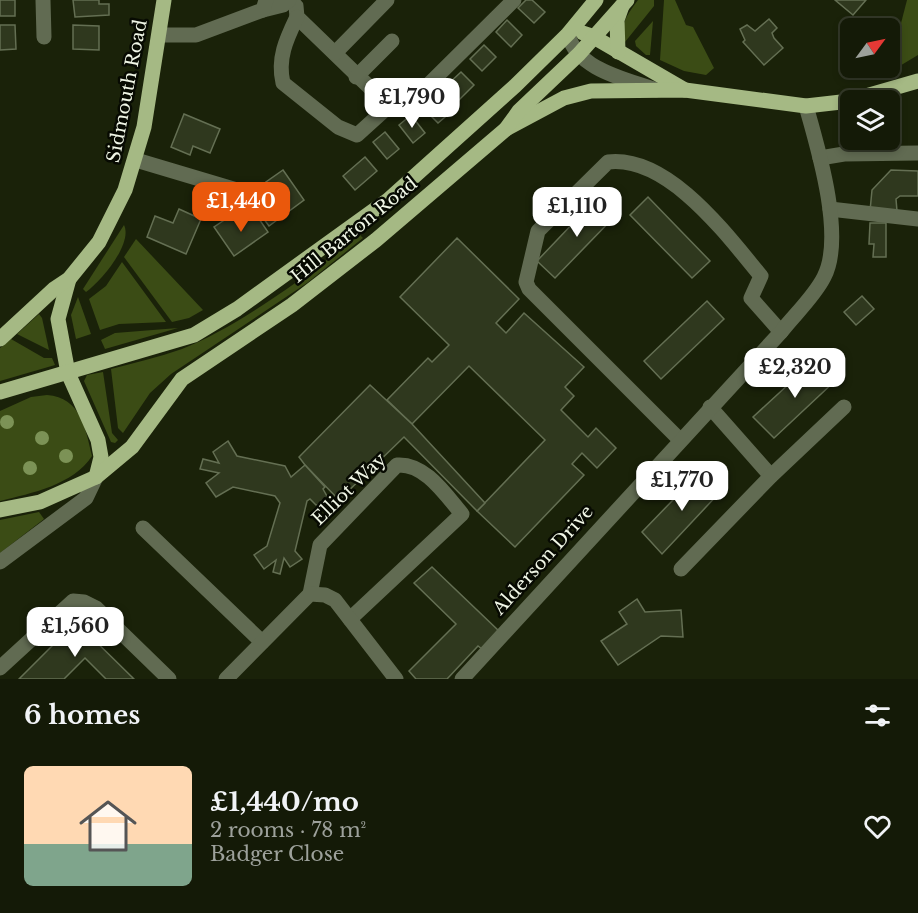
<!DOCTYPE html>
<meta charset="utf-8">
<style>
:root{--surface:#141a07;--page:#1d2311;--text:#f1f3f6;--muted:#9da19b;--line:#333828;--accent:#ea580c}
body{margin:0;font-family:"Libre Baskerville",serif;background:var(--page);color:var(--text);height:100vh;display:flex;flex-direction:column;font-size:22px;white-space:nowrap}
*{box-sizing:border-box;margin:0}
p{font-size:20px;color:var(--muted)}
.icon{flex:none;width:33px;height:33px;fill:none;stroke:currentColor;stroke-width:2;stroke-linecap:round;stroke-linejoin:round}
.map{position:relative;height:679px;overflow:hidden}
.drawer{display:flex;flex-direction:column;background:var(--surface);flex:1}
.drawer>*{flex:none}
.needle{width:39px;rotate:57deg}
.fabs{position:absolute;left:840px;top:18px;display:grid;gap:12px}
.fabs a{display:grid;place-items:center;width:60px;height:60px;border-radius:9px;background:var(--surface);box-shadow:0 3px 9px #0003,0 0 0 2px var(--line);font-size:30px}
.price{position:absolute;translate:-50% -51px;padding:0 14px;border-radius:12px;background:#fff;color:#222;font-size:20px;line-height:39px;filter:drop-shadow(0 2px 3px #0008)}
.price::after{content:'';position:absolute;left:50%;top:36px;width:18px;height:14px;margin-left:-9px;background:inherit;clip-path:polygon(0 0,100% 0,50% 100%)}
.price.on{background:var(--accent);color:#fff}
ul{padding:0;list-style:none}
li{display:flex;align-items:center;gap:18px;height:150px;padding:0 24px}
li+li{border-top:2px solid var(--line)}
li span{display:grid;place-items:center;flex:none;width:168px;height:120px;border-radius:9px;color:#555}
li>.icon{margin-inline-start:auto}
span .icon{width:72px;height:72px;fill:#fffc;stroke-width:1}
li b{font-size:26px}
h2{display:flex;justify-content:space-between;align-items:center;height:72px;padding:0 24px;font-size:26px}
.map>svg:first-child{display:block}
.green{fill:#3b4c15}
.building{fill:#2f381e;stroke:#646f53;stroke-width:1.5}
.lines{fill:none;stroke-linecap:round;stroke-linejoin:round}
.minor{stroke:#616b52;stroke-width:15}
.major{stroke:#a5b984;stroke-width:15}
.tree{fill:#7c9256}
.labels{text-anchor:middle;stroke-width:5;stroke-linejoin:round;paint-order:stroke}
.street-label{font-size:18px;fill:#f0f6e6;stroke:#070a02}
</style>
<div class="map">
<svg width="918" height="679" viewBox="0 0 918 679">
<rect width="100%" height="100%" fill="#1a2209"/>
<g class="green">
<path d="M638,0h16v6l-29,36c-6,-18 3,-28 13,-42z"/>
<polygon points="664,0 675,0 686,25 693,27 714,68 706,75 684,71 660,60"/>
<polygon points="907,0 918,0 918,55 898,67 890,66"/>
<polygon points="653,21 650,55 646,55 636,46 635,41"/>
<path d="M124,225c9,19 -23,56 -38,67l-3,-3z"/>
<path d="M360,235l3,3 -56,45 -136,91 -21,19 -27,40 -5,-5 -7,-59c23,-6 48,-12 71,-20 58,-23 128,-76 178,-114z"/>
<polygon points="136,239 203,310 189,318 172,322 124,257"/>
<polygon points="122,262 166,322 119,324 100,330 89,299 106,286"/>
<polygon points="78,297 91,334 76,339 71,315"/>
<polygon points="39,314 42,318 49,350 17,334"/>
<polygon points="178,328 105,349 101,340 115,333"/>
<polygon points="11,339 44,358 52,358 55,365 0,381 0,348"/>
<polygon points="103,372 112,433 118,440 115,443 111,442 84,381 87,375"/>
<path d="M47,395c34,3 38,32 45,61 -19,29 -60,37 -92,45v-90l31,-14z"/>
<polygon points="39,512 44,519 0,553 0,520"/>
</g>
<g class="building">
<rect x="0" y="0" width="15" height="16"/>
<polygon points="73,0 99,0 99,4 109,4 109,15 75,17"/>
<polygon points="526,0 532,0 545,12 534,23 518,8"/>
<polygon points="835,0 866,0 853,15"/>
<polygon points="769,19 777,28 772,33 774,38 783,48 764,65 743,42 745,40 740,29 747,25 755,31"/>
<polygon points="507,20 522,35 511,47 496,32"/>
<polygon points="0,25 15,25 16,49 0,50"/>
<polygon points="73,25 99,26 99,50 73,49"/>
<polygon points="484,45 496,57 482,71 470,59"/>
<polygon points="461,72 474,85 459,100 446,86"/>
<polygon points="436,95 451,112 438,123 422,107"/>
<polygon points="184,114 220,129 210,153 193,146 190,155 171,147"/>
<polygon points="411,115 425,133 413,143 399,125"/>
<polygon points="385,132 399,149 387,159 373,142"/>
<polygon points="365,157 377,171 355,190 343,176"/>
<polygon points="283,170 304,200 269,226 255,207 274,193 266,182"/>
<polygon points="891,170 918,171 918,196 900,196 896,199 897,211 870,211 872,190"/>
<polygon points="598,197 616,215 555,278 537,261"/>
<polygon points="648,197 710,261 692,278 630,215"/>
<polygon points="179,209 201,219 186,254 147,237 155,216 173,223"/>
<polygon points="255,213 268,232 234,256 214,227 232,215 238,224"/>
<polygon points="870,223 886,223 886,257 873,257 874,244 869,244"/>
<polygon points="457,238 519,299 496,323 506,333 524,313 584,367 565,387 574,396 561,410 588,437 596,428 616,448 597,468 582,453 572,464 584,475 515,547 477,511 545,440 469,366 412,424 387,400 428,358 432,362 449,345 400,297"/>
<polygon points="862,296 874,309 856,325 844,312"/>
<polygon points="707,301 724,319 661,379 644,361"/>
<polygon points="816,359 836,380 774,438 753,417"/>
<polygon points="370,385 412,424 485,503 477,511 404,437 339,500 305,465 299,457"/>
<polygon points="228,441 237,456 285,466 291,477 305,465 325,487 323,489 328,498 324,504 316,505 310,499 307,501 295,551 302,559 290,567 284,558 280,574 273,572 276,560 264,569 254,555 267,546 280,503 275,496 233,487 216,497 206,483 219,473 200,469 203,459 219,463 213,452"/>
<polygon points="702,470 721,491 662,554 642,532"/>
<polygon points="432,567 500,632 482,649 478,646 447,679 416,679 409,671 456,624 414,583"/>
<polygon points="637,599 645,612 681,610 683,637 661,636 618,665 601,641 627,624 619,612"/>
<polygon points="76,622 134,679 106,679 85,658 64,679 19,679"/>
</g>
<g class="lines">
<g class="minor">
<polyline points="43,0 44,37"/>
<polyline points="296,6 297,17 389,106 409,101 418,95 514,0"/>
<polyline points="263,10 283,5 289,0"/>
<path d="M297,17c-10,21 -20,41 -14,66l55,44 19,8 32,-29"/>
<path d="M568,34c9,36 58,45 88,56"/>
<polyline points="160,35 196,35 263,10 266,0"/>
<polyline points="335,53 387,0"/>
<polyline points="356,77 392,41"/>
<polyline points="820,158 844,154 918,153"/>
<polyline points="136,160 240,191"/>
<polyline points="830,209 918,219"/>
<polyline points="710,407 771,476"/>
<path d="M680,440l-151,-151 -3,-7 12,-51 70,-69c60,-7 118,72 153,114l-10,22 30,34"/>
<polyline points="143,528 262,642"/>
<polyline points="0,562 86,498 96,477"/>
<polyline points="681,569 771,476 844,407"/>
<path d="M310,594l10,-49 77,-80c28,-2 48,29 65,49l-112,105"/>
<polyline points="0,668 73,601 84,602 96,608 169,679"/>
<polyline points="226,679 310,594 325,595 335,600 396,679"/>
<path d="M462,679l319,-347c13,-17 33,-35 43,-55 21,-40 -6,-129 -18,-171"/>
</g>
<g class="major">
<polyline points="583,33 592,36 685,90"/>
<polyline points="618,52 617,20 622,6"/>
<polyline points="852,100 918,81"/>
<polyline points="506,129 564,98 591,91 685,90 806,106 850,101"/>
<polyline points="69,279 58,319 68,373 98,440 101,457 96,477"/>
<polyline points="0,339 54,289 69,279 99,242 125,190 144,127 164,0"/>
<polyline points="0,392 194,335 237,309 388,200 515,86 568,34 596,0"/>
<polyline points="0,510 40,502 96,477 132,447 182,379 292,305 376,240 506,129 519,111 579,54 627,0"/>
</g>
</g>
<g class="tree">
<circle cx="7" cy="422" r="7"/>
<circle cx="42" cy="438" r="7"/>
<circle cx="66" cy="456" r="7"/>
<circle cx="30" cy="468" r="7"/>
</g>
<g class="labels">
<g class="street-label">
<text transform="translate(127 91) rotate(-79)" y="6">Sidmouth Road</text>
<text transform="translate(354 230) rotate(-39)" y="6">Hill Barton Road</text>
<text transform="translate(349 489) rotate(-44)" y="6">Elliot Way</text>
<text transform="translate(543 560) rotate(-48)" y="6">Alderson Drive</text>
</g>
</g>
</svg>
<div class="fabs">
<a><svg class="needle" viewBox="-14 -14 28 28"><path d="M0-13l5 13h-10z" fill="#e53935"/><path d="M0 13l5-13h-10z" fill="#9da19b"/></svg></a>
<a><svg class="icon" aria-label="layers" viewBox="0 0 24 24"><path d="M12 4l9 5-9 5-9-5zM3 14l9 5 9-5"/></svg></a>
</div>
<b class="price" style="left:412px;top:129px">£1,790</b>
<b class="price on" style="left:241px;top:233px">£1,440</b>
<b class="price" style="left:577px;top:238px">£1,110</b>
<b class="price" style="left:795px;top:399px">£2,320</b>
<b class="price" style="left:682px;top:512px">£1,770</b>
<b class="price" style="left:75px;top:658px">£1,560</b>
</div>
<section class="drawer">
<h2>6 homes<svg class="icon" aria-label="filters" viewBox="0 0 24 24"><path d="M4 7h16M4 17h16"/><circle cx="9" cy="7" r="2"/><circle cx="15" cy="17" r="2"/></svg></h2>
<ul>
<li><span style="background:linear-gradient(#ffd9b3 65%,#7fa58c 0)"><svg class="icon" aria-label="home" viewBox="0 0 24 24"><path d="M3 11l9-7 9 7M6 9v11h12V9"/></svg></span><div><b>£1,440/mo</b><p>2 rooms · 78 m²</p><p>Badger Close</p></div><svg class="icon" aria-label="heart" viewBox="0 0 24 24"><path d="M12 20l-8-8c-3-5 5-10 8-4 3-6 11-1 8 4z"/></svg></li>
</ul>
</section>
